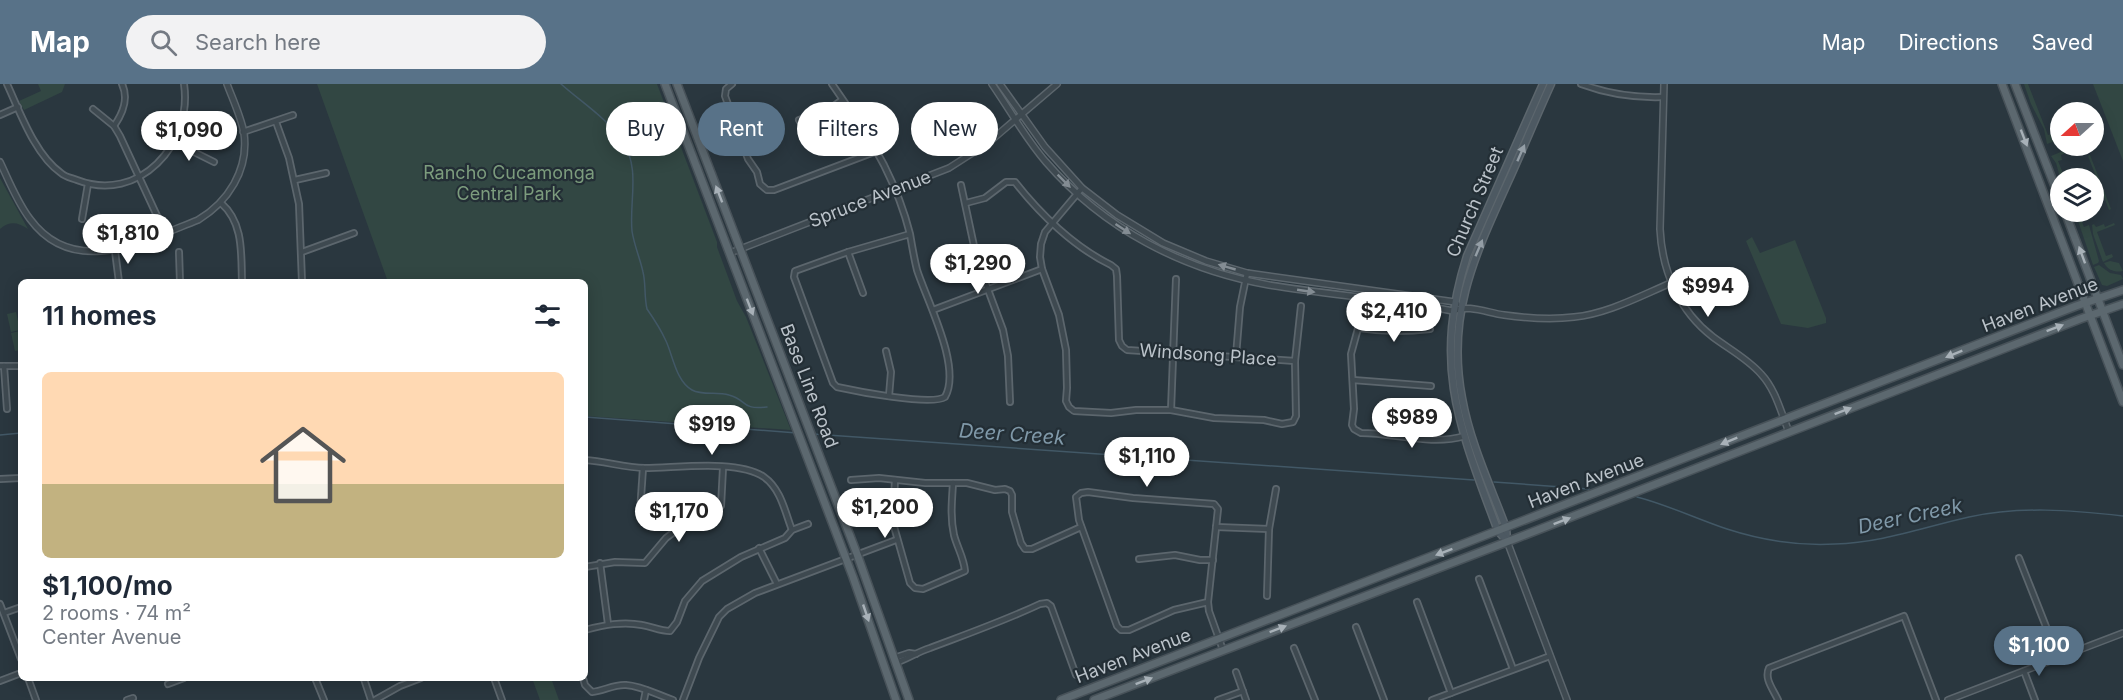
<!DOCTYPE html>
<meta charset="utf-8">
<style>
:root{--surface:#fff;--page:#f2f2f3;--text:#1f2937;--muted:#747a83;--accent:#587288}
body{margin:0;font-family:Inter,sans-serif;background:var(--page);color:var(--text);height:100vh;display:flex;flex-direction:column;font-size:22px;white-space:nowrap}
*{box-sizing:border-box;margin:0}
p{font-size:20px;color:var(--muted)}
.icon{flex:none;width:33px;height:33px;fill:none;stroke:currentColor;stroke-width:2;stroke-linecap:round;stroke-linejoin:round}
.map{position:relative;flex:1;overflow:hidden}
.drawer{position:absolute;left:18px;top:195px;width:570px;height:402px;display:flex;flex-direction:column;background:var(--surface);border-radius:9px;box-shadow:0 3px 15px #0003}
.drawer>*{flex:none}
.hud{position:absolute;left:606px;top:18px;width:570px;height:54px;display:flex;gap:12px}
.needle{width:39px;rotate:249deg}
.fabs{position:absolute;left:2050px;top:18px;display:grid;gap:12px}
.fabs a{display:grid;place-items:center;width:54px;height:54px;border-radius:50%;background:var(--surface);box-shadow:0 3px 15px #0003;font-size:30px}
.price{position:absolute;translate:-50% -51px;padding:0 14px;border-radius:21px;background:#fff;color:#222;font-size:20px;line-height:39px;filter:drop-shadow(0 2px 3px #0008)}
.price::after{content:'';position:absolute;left:50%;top:36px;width:18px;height:14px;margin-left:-9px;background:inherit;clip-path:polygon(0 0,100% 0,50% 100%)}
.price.current{background:var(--accent);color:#fff}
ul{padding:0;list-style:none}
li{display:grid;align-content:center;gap:12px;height:318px;padding:0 24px}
li span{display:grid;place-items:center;height:186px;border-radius:9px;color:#555}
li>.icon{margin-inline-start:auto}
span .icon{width:108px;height:108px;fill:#fffc;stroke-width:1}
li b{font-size:26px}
h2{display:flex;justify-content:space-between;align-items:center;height:72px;padding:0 24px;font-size:26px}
.pill{padding:0 21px;border-radius:27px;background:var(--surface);box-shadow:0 3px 15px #0003;font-size:21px;line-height:54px}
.pill.current{background:var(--accent);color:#fff}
header{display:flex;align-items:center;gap:36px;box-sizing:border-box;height:84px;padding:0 30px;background:var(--accent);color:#fff}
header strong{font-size:28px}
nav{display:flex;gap:33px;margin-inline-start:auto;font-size:21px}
.search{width:420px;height:54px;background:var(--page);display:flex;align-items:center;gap:15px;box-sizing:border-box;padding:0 21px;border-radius:33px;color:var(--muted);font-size:22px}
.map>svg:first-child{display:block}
.green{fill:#324743}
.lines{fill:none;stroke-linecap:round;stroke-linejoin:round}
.stream{stroke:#425866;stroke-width:1.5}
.minor-casing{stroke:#5c666d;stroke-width:8}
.tertiary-casing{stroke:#5c666d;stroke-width:8}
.secondary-casing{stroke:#5c666d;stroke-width:9}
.primary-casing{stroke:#485259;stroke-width:10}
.minor{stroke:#3e4950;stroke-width:4.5}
.tertiary{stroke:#3e4950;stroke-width:5}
.secondary{stroke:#4d5962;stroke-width:6}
.primary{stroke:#5c686f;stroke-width:7}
.oneway{fill:#a8b1b8}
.oneway2{fill:#949ea6}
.oneway3{fill:#838c93}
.labels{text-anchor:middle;stroke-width:4.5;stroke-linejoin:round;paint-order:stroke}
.park-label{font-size:18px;fill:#7c9c7d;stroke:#232e35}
.street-label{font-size:18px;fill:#bbc3ca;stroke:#232e35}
.water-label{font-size:20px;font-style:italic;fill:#8099a9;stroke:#232e35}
</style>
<header>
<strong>Map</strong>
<div class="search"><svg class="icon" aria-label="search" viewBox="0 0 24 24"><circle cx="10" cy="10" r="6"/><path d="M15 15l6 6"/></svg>Search here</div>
<nav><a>Map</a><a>Directions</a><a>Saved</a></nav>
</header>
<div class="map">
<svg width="2123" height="616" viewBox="0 0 2123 616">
<rect width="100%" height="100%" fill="#2a373f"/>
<g class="green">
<polygon points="38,0 65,0 62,8 24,26 19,17 41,7"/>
<polygon points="317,0 657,0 717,158 717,163 737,217 746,233 791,346 585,332 585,198 388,198"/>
<polygon points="2024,0 2028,0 2048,51 2052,50 2054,55 2061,52 2061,55 2047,60 2044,45 2031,20"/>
<polygon points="2093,0 2123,0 2123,77"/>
<polygon points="2070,64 2073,65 2075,69 2071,67 2061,71 2062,76 2058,77 2065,94 2061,94 2061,97 2056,79 2051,72"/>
<polygon points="2090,71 2111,125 2109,126 2088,72"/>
<path d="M0,94l28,51c-11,-7 -18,-8 -28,0z"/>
<polygon points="2075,128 2078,128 2084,143 2089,141 2099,177 2098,179 2093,181"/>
<polygon points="2114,139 2115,141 2097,148 2106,172 2112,170 2113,173 2103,178 2093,150 2092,141 2094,140 2096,143 2104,140 2105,143"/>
<polygon points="1752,153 1760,169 1795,156 1826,234 1826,239 1808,244 1781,240 1746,157"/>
<path d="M2110,177l9,2 4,8c-8,2 -15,-1 -19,-8z"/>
<polygon points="2099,181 2110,189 2121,191 2123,195 2107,202 2102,201 2094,183"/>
<polygon points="16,228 20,246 11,248 7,230"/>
<polygon points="20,247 21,266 15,267 11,249"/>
<polygon points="532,594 551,594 559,616 540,616"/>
</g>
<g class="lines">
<g class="stream">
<path d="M561,0c20,18 46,34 61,57 19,27 7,60 10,90 2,14 8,27 11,41 3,12 1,24 4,37 7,10 14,21 19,32 7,15 10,40 26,49 11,6 25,1 37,5 19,5 11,15 38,12"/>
<polyline points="585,333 797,349"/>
<polyline points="813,350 1474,396"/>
<polyline points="0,351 21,349"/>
<polyline points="1494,398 1589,405"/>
<path d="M1637,413c31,8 60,22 90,32 34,11 72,17 108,15 46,-1 89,-17 134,-27 51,-11 102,-7 154,-1"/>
</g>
<defs>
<g id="minor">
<path d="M7,0c13,28 28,71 54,89 4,4 11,5 16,7 62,24 116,-36 107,-96"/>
<polyline points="732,0 726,5 725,12 748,75 757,88 760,100 767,106 774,106 877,67"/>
<path d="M832,0c18,26 37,53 52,81 11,22 20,45 26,69 2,12 4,24 7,36 10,31 45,97 28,127 -14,9 -90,-6 -108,-10l-4,-4 -39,-106 1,-6 53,-19 62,-18"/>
<path d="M1581,0c27,10 53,14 82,13"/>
<polyline points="93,25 114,42 120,52 165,149"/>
<polyline points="0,31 18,23"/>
<polyline points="799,36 831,24 842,16"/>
<polyline points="276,38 289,74 299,120 302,198"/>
<path d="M114,42c9,-13 15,-27 8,-42"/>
<polyline points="243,48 293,31"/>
<polyline points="174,58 214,78"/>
<polyline points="295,96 326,89"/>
<polyline points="961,101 977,176 1003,246 1008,272 1010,318"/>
<polyline points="1082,104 1045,148 1041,160 1040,173 1042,185 1059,231 1066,266 1067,304 1066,317 1069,323 1074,327 1111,329 1136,326 1171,326 1214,334 1264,336 1282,340 1293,338 1296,332 1295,277 1301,222"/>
<path d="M221,119c23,20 20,51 21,79"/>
<path d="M966,119l19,-5 21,-16h9c25,32 59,65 96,83l5,4 1,7 2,64 3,6 5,4 168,11"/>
<polyline points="82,135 88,100"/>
<polyline points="115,167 119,198"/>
<polyline points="179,168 180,198"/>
<polyline points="302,168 354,149"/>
<polyline points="848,168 863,209"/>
<path d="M1366,215l-15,55 3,55 -2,16 2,4 7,4c35,0 69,13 104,3"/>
<polyline points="933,226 1042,185"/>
<path d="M1359,244c25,4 46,4 71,1"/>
<polyline points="886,267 891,288 889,312"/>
<polyline points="1236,272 1240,223 1247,189"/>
<polyline points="0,282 21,282"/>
<polyline points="4,282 7,325"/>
<polyline points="1353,296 1431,302"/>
<polyline points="1171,326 1176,195"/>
<path d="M585,376c20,1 40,8 60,8 32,0 93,-9 119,9 17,12 21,35 28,53"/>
<polyline points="0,395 21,394"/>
<polyline points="851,396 879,394 925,399 967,399 995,406 1005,405 1010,407 1012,411 1012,428 1021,459 1025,465 1032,465 1081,443"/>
<path d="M895,396l-2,43 17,60 5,5 8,1 42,-18c-1,-13 -8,-24 -11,-36 -4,-18 -2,-35 -1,-52"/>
<polyline points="640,428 643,384"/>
<polyline points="1216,443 1269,445"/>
<polyline points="759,464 777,500"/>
<polyline points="2019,474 2058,573"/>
<polyline points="1139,475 1175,471 1200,476 1213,476"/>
<polyline points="600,479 608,540"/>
<polyline points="585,483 615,478 645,479 666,454 690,436 721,422 723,384"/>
<polyline points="1479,495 1513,585"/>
<polyline points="1267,512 1269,445 1276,405"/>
<polyline points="1208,518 1174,526 1129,546 1121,546 1117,542 1079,436 1076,413 1081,409 1088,408 1133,414 1214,420 1218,425 1208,518 1209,527 1223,566"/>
<polyline points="1417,518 1451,609"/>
<polyline points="0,520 21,575"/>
<polyline points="4,529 21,523"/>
<polyline points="1356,543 1384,616"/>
<path d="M585,546c19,-5 38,-9 57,-5 11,2 18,6 28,6l7,-9 8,-21 17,-20 39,-24 44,-19 7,-8 16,-6"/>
<polyline points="1294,564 1315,616"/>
<polyline points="894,574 909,569 916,570"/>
<path d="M895,579c13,-4 22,-11 35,-15 37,-14 74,-27 110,-44l7,-1 4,3 25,69"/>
<polyline points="2024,587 2035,616"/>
<polyline points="1236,588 1246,616"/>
<polyline points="28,594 36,616"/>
<polyline points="315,594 324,616"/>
<polyline points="494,594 502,616"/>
<path d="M583,594l2,7 7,7c12,-1 22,-8 34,-7 16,1 32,10 47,15"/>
<polyline points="364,595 371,616"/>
<polyline points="0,597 21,589"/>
<polyline points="168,600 184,594"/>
<polyline points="127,616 133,614"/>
<polyline points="375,616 400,602 421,594"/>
<polyline points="644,616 646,606"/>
<polyline points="683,616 699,574 719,533 727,525 755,509 896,456"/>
<polyline points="1218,616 1243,607"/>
<polyline points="1432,616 1550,572"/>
<path d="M1778,616c-5,-11 -14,-21 -9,-32l135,-52 32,84"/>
</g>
<g id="tertiary">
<path d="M992,0c18,26 33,54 54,78 58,67 137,108 223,123 61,10 123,14 184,26 15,-7 35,2 51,4 22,3 47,5 70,2 33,-3 66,-21 97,-34"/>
<polyline points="1000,0 1045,63 1082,104 1117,131 1163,159 1206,177 1247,189 1455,218 1457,220"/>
<path d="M1664,0l-4,145c2,42 19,82 53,108 16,12 35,22 48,37 15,16 20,39 28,58"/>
<path d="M0,78c9,19 17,40 30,57 44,60 114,22 168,1 30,-18 51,-50 46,-87 -3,-16 -11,-33 -17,-49"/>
<polyline points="730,169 949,84 988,59 1057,0"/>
<polyline points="1507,457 1567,616"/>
<polyline points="1948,616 2123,549"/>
</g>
<g id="secondary">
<path d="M1507,456l-1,-12c-16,-43 -36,-85 -44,-130 -16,-82 12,-141 45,-214 15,-33 29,-67 44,-100"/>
<path d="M1507,457l-9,-10c-38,-103 -66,-164 -31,-275l76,-172"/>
</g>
<g id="primary">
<polyline points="665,0 853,493 896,616"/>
<polyline points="677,0 857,470 909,616"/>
<polyline points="2002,0 2123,318"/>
<polyline points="2015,0 2061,118"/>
<polyline points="2065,128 2123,281"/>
<polyline points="1061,616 2076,222 2123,206"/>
<polyline points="1094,616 1517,454 2080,235 2123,220"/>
</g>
</defs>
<use href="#minor" class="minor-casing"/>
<use href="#tertiary" class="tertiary-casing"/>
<use href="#secondary" class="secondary-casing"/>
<use href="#primary" class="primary-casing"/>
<use href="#minor" class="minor"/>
<use href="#tertiary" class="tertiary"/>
<use href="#secondary" class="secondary"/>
<use href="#primary" class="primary"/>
</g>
<defs><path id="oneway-solid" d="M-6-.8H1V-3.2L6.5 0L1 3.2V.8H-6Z" transform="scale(1.5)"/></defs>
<g class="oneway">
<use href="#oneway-solid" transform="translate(2024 54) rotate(69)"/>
<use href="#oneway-solid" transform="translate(719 110) rotate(-111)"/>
<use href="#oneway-solid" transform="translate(2082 171) rotate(-110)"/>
<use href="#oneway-solid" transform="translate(750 223) rotate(69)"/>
<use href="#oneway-solid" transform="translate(2055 244) rotate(-21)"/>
<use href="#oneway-solid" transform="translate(1954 270) rotate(158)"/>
<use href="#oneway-solid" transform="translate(1843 327) rotate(-21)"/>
<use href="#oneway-solid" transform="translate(1729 357) rotate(158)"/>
<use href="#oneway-solid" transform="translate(1562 437) rotate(-21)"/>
<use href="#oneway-solid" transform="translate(1444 468) rotate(159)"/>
<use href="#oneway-solid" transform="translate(866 529) rotate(71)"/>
<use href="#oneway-solid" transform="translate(1278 545) rotate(-21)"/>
<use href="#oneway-solid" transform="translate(1144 597) rotate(-21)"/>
</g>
<g class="oneway2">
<use href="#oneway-solid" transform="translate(1521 69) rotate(-66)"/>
<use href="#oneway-solid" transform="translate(1479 164) rotate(-67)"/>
</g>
<g class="oneway3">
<use href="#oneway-solid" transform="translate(1064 97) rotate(45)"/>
<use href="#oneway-solid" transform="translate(1123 145) rotate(33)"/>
<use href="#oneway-solid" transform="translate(1227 183) rotate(-164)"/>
<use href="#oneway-solid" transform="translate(1306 207) rotate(8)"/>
</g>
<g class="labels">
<g class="park-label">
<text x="509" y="95">Rancho Cucamonga<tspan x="509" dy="21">Central Park</tspan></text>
</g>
<g class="street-label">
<text transform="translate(870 115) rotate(-21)" y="6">Spruce Avenue</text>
<text transform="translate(1475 118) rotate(-67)" y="6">Church Street</text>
<text transform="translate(2040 221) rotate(-21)" y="6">Haven Avenue</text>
<text transform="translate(1208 271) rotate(4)" y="6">Windsong Place</text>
<text transform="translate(809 302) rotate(69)" y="6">Base Line Road</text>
<text transform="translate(1586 397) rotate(-21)" y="6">Haven Avenue</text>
<text transform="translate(1133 572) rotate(-21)" y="6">Haven Avenue</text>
</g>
<g class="water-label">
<text transform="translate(1012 350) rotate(4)" y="7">Deer Creek</text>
<text transform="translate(1910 432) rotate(-12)" y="7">Deer Creek</text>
</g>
</g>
</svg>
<div class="fabs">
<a><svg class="needle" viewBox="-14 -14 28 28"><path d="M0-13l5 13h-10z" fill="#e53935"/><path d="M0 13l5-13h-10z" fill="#747a83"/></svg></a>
<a><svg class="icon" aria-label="layers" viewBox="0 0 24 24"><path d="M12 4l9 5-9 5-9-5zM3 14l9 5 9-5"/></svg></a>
</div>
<b class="price" style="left:189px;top:78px">$1,090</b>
<b class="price" style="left:128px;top:181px">$1,810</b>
<b class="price" style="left:978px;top:211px">$1,290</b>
<b class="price" style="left:1708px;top:234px">$994</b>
<b class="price" style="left:1394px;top:259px">$2,410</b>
<b class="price" style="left:1412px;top:365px">$989</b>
<b class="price" style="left:712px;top:372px">$919</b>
<b class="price" style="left:1147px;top:404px">$1,110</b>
<b class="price" style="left:885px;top:455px">$1,200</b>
<b class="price" style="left:679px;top:459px">$1,170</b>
<b class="price current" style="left:2039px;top:593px">$1,100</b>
<div class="hud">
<a class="pill">Buy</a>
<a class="pill current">Rent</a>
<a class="pill">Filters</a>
<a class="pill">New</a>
</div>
<section class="drawer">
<h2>11 homes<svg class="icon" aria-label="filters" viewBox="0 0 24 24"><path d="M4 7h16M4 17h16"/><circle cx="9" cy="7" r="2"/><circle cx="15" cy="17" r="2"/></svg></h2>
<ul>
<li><span style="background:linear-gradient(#ffd9b3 60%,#c2b280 0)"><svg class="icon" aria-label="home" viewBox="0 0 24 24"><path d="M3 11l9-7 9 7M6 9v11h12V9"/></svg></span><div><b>$1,100/mo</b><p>2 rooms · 74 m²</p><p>Center Avenue</p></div></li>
</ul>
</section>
</div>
